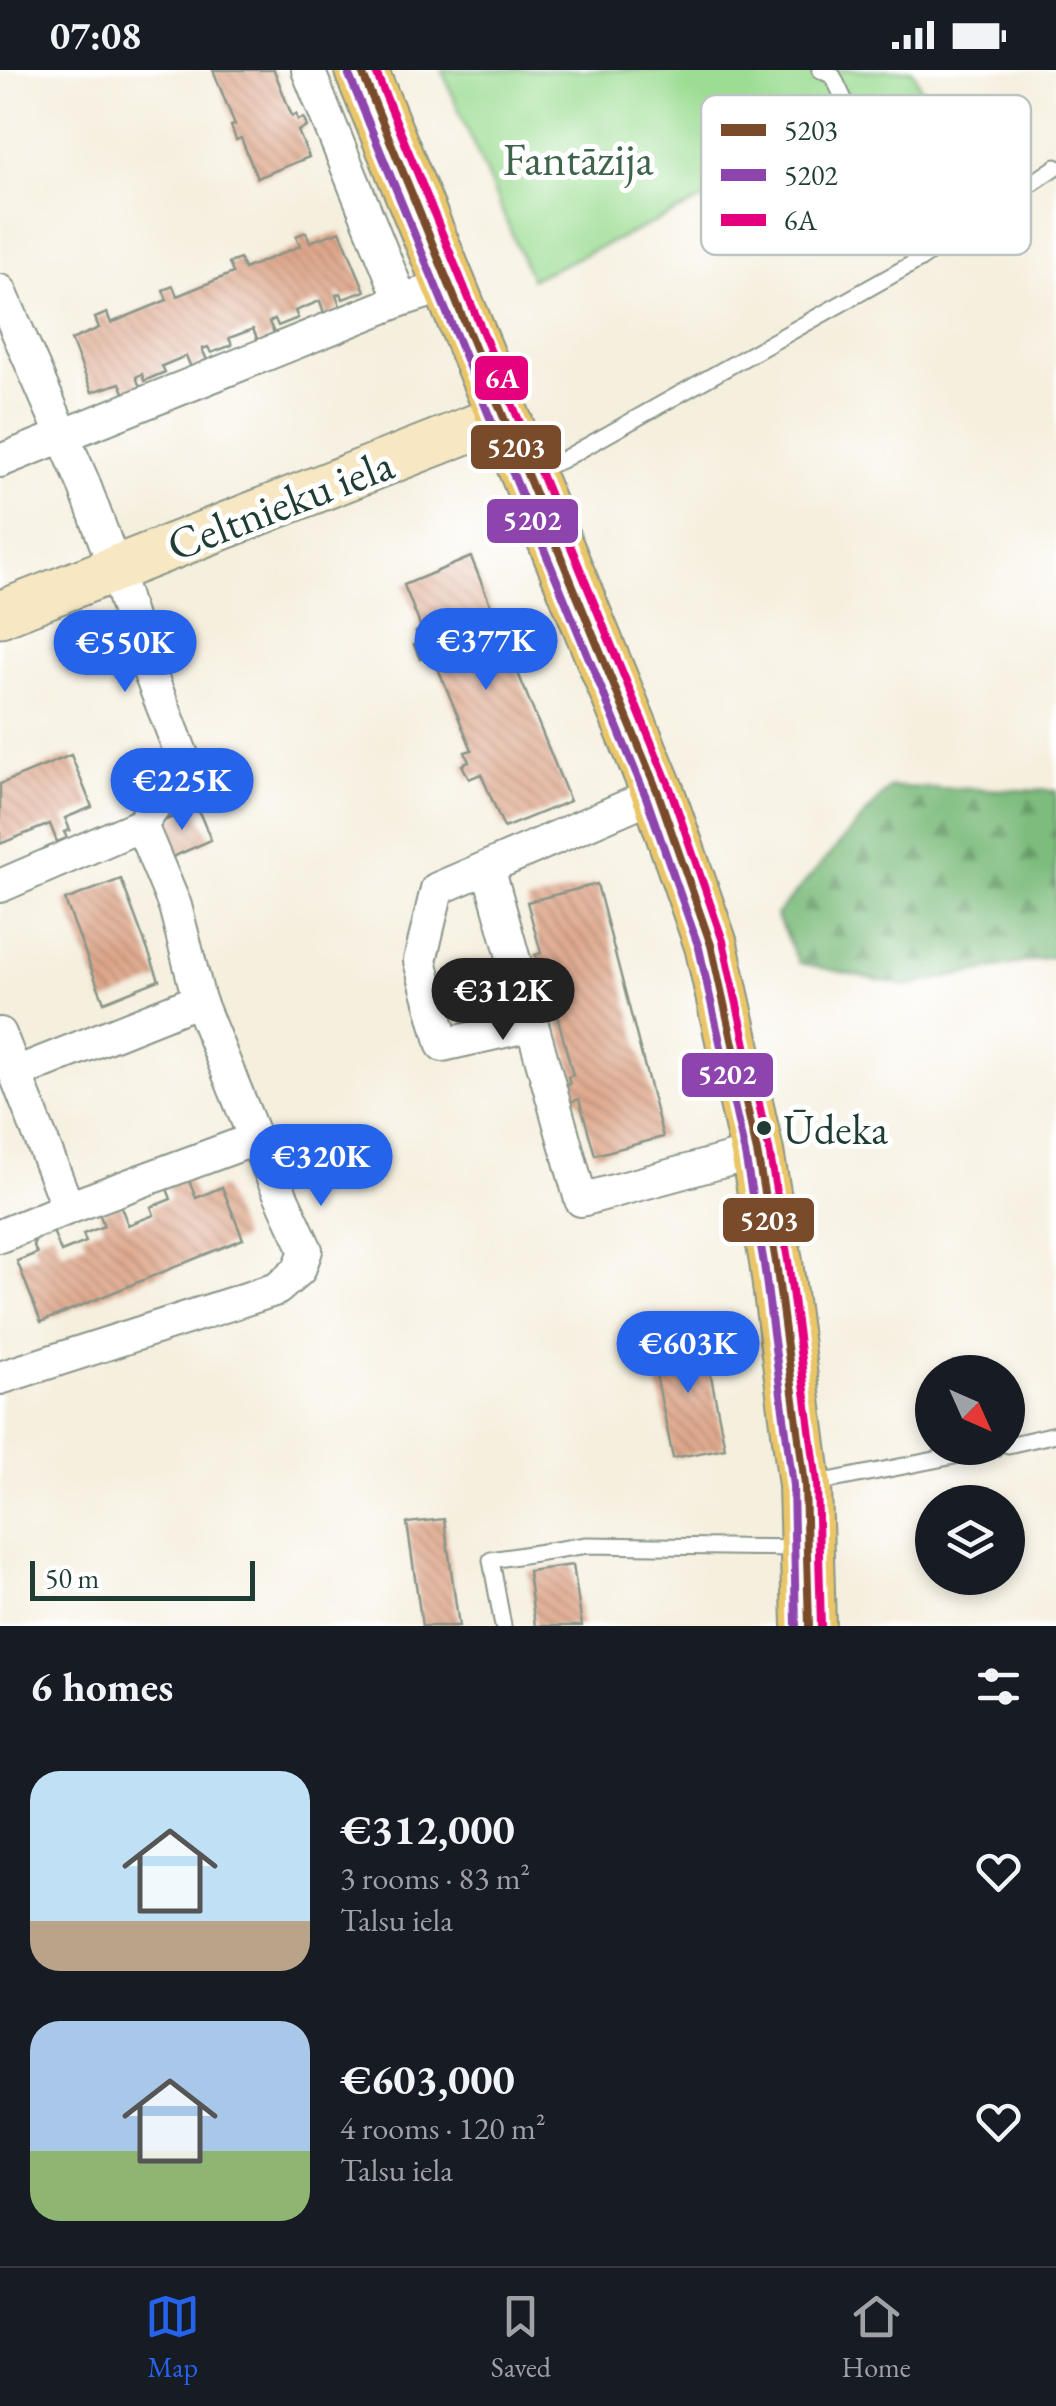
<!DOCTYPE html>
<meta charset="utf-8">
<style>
:root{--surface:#171b24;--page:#20242c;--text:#f1f3f6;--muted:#9ea1a6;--line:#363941;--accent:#2563eb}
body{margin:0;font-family:"EB Garamond",serif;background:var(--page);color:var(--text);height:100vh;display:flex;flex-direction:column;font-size:38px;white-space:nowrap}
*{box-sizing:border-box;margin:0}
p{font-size:32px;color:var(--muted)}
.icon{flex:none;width:55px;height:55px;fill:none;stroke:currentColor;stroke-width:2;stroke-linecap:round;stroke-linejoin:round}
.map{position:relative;height:1556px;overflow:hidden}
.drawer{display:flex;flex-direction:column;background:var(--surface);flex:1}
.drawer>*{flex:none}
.needle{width:65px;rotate:135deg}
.fabs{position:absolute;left:915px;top:1285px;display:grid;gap:20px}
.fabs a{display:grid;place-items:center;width:110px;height:110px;border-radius:50%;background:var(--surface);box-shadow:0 5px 15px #0003;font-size:50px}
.scale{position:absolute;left:30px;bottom:25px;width:225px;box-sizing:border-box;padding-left:10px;border:5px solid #1f3d34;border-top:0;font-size:28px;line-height:35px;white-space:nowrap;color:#1f3d34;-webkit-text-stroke:8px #fff;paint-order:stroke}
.price{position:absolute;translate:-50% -85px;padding:0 22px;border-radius:35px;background:var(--accent);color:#fff;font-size:32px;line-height:65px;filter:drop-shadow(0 2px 5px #0008)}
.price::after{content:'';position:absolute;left:50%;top:60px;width:30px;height:22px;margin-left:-15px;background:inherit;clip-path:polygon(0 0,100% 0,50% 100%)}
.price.active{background:#222;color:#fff}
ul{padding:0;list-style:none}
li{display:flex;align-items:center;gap:30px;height:250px;padding:0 30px}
li span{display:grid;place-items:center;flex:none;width:280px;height:200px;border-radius:30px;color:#555}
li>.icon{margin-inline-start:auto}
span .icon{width:120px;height:120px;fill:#fffc;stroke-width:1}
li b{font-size:42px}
h2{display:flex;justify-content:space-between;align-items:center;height:120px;padding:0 30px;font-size:42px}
.status{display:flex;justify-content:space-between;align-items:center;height:70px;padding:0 50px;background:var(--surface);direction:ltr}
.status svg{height:28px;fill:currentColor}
.tabs{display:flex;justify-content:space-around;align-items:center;height:140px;border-top:2px solid var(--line);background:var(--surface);font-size:28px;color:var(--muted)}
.tabs a{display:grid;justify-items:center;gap:5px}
.tabs .active{color:var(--accent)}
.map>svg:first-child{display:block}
.forest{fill:url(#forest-firs);stroke:#4e7c58;stroke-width:2.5}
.green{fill:#9cdd93;stroke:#5e8d64;stroke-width:2.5}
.building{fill:url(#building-back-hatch)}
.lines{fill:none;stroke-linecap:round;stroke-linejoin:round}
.lane-casing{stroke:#8a9689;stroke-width:19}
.street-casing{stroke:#8a9689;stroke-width:36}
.secondary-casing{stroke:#8a9689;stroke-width:49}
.primary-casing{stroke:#8a9689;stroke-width:56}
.lane{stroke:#fff;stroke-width:15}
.street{stroke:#fff;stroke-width:32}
.secondary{stroke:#f7e8c3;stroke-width:45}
.primary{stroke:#eac669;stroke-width:52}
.bus-1-casing{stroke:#fff;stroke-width:15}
.bus-2-casing{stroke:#fff;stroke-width:15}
.bus-3-casing{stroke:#fff;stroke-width:15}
.bus-1{stroke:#7a4b2a;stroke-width:8}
.bus-2{stroke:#8e44ad;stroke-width:8}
.bus-3{stroke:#e5007d;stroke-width:8}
.bus-dot{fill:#1f3d34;stroke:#fff;stroke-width:4}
.labels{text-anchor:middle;stroke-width:10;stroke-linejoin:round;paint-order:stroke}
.bus-label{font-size:42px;fill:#1f3d34;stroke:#fff;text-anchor:start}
.park-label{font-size:45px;fill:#3e654c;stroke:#fff}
.street-label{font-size:45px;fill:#1f3d34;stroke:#fff}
.key{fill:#fff;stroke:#bcc5c2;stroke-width:2.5}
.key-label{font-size:28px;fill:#1f3d34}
.line-badge{stroke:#fff;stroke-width:4}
.badge-label{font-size:28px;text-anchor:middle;font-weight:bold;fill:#fff}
</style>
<div class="status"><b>07:08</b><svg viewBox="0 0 49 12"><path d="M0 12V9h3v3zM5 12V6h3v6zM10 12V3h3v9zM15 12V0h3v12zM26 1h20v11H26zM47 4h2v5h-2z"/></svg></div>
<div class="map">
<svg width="1056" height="1556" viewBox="0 0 1056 1556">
<defs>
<pattern id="forest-firs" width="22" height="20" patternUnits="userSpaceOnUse" patternTransform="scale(2.5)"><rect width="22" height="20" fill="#7dbc7d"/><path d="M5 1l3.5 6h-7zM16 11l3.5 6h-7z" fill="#669a67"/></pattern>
<pattern id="building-back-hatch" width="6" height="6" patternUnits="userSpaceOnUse" patternTransform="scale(2.5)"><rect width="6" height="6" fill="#dfa78b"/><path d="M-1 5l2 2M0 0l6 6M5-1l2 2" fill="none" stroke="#b48972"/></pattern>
</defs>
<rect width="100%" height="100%" fill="#fff"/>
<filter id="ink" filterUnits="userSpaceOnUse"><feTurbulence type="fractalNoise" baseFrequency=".01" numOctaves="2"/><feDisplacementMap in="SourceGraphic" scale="20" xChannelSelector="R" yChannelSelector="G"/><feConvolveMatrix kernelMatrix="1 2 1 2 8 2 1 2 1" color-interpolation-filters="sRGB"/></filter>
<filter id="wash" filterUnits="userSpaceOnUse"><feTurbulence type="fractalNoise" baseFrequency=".0048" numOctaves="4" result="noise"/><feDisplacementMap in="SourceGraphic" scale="40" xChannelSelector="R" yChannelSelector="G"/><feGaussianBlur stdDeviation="2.25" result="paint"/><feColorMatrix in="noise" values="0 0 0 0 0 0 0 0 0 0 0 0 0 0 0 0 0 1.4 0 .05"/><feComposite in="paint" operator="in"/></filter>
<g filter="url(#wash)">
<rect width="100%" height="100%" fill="#f5efde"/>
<polygon class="forest" points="890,717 1056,721 1056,886 906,916 799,893 776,845"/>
<polygon class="green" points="442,0 913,0 926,31 857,59 531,209"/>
<g id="blocks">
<g class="building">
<polygon points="213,0 274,0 292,46 296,44 298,50 304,48 307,57 298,61 309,87 257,108 241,68 236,70 231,56 235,55"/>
<polygon points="340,161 365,221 343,229 341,223 336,225 340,236 326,249 320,231 295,241 298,248 278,256 275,249 269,252 274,263 260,275 253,259 229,268 232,275 211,283 208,277 202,279 207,290 201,292 193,302 186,286 162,296 165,302 144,311 142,304 136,307 140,317 127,329 120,313 92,322 71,270 99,258 95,248 107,243 111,253 167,230 163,220 173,216 177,226 233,203 229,193 240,189 244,199 300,176 296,166 306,162 310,172"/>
<polygon points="471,487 570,731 504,758 481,704 469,709 462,695 469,692 465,682 472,680 432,584 420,589 414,575 420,572 416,562 422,560 404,515"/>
<polygon points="71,685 92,737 65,748 70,760 64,762 67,768 57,772 50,754 0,774 0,714"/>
<polygon points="197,737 211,770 168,789 154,755"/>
<polygon points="121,809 159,910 104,932 65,830"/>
<polygon points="597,814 663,1067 595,1085 579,1029 567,1033 563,1017 570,1014 568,1007 573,1005 546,904 534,907 530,892 537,890 535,885 541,883 527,832"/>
<polygon points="188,1108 196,1128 222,1117 243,1169 41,1252 17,1191 37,1183 33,1174 38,1167 53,1161 61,1182 86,1172 83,1164 104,1156 99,1143 120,1134 128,1155 154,1145 151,1137 171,1129 166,1116"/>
<polygon points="703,1265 725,1378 673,1388 650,1275"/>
<polygon points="444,1449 459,1556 422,1556 407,1453"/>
<polygon points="573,1495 582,1556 535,1556 528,1501"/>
</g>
</g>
</g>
<g filter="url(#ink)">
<use href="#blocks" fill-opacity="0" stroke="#8a9689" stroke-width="2.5"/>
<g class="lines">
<defs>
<g id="lane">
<polyline points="820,0 833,6 919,190"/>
<polyline points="533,402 562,390 919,190 1056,97"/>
<polyline points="1008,1375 1056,1364"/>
<polyline points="813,1414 995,1378"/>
<polyline points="503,1556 491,1490 587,1475 798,1478"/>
</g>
<g id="street">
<polyline points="308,0 401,230"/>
<polyline points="0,221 83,412 115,498 136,568 185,693 141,755 0,816"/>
<polyline points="0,391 401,230 449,215"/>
<polyline points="658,723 488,797 581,1130 757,1082"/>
<polyline points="488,797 437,819 420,891 443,975 531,955"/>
<polyline points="0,964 68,1138 0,1166"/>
<polyline points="16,1003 199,930"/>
<polyline points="68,1138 255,1069"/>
<polyline points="0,1308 277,1219 299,1200 306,1180 255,1069 199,930 175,836 141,755"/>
</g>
<polyline id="secondary" points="0,544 504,346"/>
<polyline id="primary" points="361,0 658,723 711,875 757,1082 776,1192 805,1415 809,1556"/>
</defs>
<use href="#lane" class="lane-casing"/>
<use href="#street" class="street-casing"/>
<use href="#secondary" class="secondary-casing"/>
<use href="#primary" class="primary-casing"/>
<use href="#lane" class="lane"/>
<use href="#street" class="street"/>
<use href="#secondary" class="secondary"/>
<use href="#primary" class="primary"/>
<defs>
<polyline id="bus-1" points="361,0 658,723 711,875 757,1082 776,1192 805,1415 809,1556"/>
<polyline id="bus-2" points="349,5 646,727 699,878 745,1084 764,1194 793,1416 796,1556"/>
<polyline id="bus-3" points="375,0 670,718 723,871 769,1079 788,1190 817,1413 821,1556"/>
</defs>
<use href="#bus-1" class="bus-1-casing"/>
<use href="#bus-2" class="bus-2-casing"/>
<use href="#bus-3" class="bus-3-casing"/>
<use href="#bus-1" class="bus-1"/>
<use href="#bus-2" class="bus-2"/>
<use href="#bus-3" class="bus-3"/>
</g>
</g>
<circle class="bus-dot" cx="764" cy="1058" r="9"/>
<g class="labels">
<g class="bus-label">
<text x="783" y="1074">Ūdeka</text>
</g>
<g class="park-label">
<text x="578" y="105">Fantāzija</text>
</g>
<g class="street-label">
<text transform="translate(280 434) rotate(-21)" y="16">Celtnieku iela</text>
</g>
</g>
<rect x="701" y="25" width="330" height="160" rx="15" class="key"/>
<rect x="721" y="54" width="45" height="12" fill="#7a4b2a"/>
<rect x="721" y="99" width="45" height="12" fill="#8e44ad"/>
<rect x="721" y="144" width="45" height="12" fill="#e5007d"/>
<g class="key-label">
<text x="784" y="70">5203</text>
<text x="784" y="115">5202</text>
<text x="784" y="160">6A</text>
</g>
<g class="line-badge">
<rect x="473" y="284" width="57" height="48" rx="10" fill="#e5007d"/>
<rect x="469" y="353" width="94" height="48" rx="10" fill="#7a4b2a"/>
<rect x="485" y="427" width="95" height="48" rx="10" fill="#8e44ad"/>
<rect x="680" y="981" width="95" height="48" rx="10" fill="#8e44ad"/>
<rect x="721" y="1126" width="95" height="48" rx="10" fill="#7a4b2a"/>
</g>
<g class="badge-label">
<text x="502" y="318">6A</text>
<text x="516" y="387">5203</text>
<text x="532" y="460">5202</text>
<text x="727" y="1014">5202</text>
<text x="769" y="1160">5203</text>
</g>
</svg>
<div class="fabs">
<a><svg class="needle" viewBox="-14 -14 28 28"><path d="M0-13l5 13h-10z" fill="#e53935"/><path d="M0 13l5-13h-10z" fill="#9ea1a6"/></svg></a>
<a><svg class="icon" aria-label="layers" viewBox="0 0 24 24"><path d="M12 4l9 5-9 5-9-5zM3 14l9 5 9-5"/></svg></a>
</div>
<div class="scale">50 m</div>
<b class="price" style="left:486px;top:623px">€377K</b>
<b class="price" style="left:125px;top:625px">€550K</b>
<b class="price" style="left:182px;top:763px">€225K</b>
<b class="price active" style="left:503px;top:973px">€312K</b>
<b class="price" style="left:321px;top:1139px">€320K</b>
<b class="price" style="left:688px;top:1326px">€603K</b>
</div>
<section class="drawer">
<h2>6 homes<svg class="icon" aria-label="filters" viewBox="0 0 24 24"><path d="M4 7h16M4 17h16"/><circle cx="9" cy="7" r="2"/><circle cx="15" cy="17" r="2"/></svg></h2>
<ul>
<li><span style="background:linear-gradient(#bfe0f5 75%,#b9a48a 0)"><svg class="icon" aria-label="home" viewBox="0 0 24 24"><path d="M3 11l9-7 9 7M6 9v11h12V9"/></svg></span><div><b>€312,000</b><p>3 rooms · 83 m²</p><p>Talsu iela</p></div><svg class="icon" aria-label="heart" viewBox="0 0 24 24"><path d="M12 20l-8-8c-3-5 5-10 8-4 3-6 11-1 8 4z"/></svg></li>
<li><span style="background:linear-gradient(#a9c7e8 65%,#8fb573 0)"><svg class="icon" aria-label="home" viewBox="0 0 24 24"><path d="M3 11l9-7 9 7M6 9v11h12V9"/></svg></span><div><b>€603,000</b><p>4 rooms · 120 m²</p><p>Talsu iela</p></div><svg class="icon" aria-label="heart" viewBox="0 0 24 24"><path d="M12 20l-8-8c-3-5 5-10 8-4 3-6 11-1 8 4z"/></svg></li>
</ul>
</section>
<nav class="tabs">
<a class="active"><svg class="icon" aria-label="map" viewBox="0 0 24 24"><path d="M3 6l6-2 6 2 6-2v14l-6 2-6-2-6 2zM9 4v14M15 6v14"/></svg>Map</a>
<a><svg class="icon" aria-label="saved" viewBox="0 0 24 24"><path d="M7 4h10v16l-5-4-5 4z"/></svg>Saved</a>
<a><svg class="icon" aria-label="home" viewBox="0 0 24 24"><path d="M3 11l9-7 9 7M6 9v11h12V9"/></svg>Home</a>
</nav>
